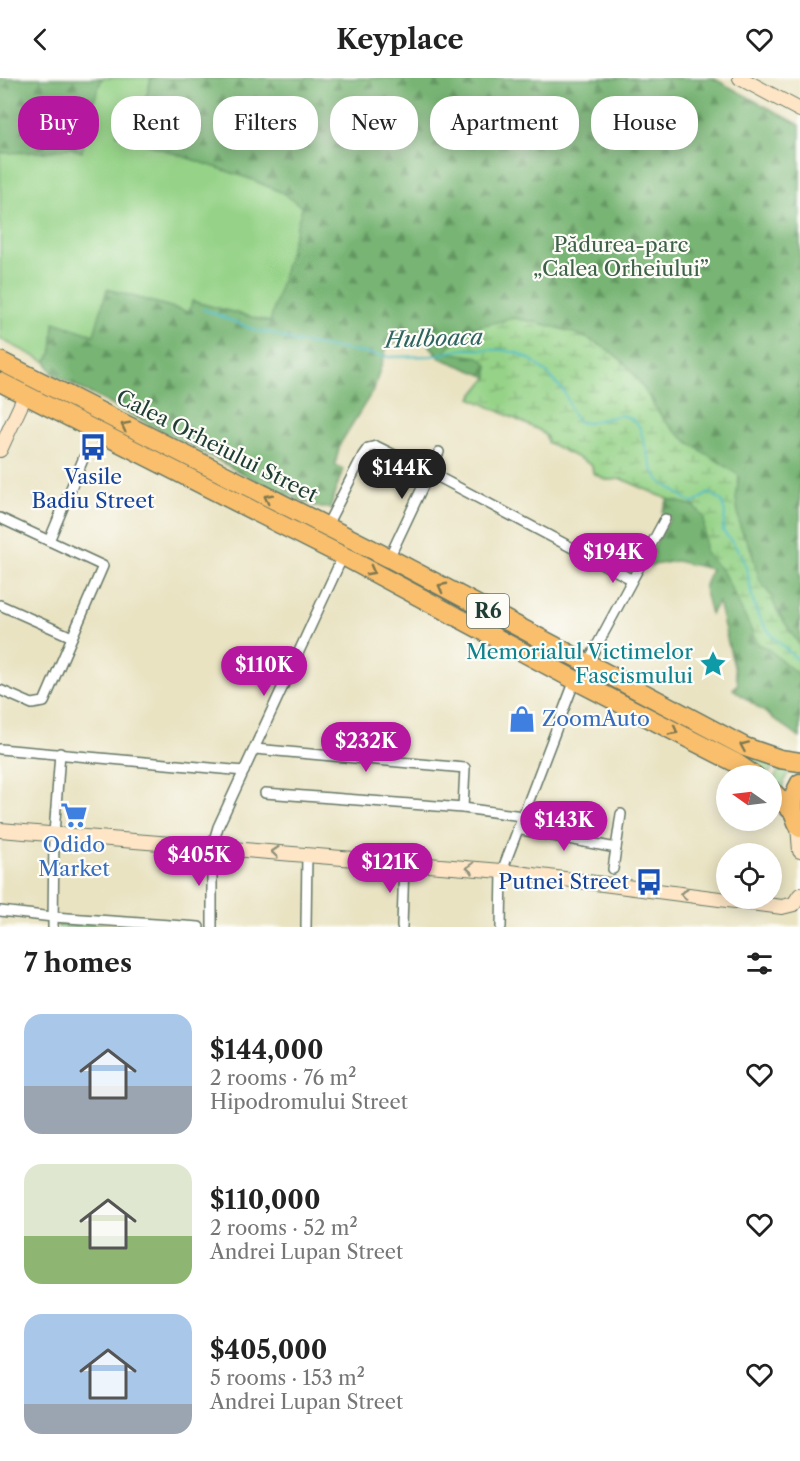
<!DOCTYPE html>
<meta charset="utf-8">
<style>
:root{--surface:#fff;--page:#f2f2f2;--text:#222;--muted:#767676;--accent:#b5179e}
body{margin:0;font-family:"Libre Caslon Text",serif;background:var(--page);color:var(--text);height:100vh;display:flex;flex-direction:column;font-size:22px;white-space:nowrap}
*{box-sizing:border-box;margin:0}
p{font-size:20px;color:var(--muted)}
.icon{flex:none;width:33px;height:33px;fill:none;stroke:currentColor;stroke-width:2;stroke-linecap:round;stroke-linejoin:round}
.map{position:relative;height:849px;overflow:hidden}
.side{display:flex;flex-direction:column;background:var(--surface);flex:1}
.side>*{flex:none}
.guide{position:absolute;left:18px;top:18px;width:765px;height:54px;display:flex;gap:12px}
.needle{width:39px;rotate:284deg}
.controls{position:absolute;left:716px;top:687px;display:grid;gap:12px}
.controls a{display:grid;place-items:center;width:66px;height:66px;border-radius:50%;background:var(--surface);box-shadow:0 3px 15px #0003;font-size:30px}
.price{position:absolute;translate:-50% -51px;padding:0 14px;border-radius:21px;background:var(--accent);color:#fff;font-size:20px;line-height:39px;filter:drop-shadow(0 2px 3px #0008)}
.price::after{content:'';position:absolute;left:50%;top:36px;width:18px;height:14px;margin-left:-9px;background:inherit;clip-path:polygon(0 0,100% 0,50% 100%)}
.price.current{background:#222;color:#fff}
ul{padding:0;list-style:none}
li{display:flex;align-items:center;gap:18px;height:150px;padding:0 24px}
li span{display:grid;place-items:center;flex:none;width:168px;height:120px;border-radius:18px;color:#555}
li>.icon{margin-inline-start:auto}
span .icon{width:72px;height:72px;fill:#fffc;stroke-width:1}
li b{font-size:26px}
h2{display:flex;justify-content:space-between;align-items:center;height:72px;padding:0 24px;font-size:26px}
.tag{padding:0 21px;border-radius:24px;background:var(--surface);box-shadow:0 3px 15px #0003;font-size:21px;line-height:54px}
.tag.current{background:var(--accent);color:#fff}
header{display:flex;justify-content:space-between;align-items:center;height:78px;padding:0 24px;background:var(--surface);font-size:27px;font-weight:700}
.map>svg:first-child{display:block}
.grass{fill:url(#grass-tufts);stroke:#5a885e;stroke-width:1.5}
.forest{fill:url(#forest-firs);stroke:#4c7954;stroke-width:1.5}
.wetland{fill:url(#wetland-marsh);stroke:#5a885e;stroke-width:1.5}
.park{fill:url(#park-crowns);stroke:#5a885e;stroke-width:1.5}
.garden{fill:#96d388;stroke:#5a885e;stroke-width:1.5}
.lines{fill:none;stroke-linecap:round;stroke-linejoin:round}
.stream{stroke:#4ebcc5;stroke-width:2}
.street-casing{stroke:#676;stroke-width:12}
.secondary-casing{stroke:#676;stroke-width:16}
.highway-casing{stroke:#676;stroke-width:21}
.street{stroke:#fff;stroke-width:9}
.secondary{stroke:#fde5c5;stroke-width:14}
.highway{stroke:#f9bf6d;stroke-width:18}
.oneway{stroke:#81784e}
.oneway2{stroke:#8e917c}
.labels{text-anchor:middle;stroke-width:4.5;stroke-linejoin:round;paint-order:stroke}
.shield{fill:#fdfcf7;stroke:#62766e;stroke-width:1.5}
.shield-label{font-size:20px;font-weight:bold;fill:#1f3d34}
.park-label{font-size:21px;fill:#3d6249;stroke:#fdfcf7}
.street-label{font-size:21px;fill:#1f3d34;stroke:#fdfcf7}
.transit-label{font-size:21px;fill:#164399;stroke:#fdfcf7}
.culture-label{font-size:21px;fill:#0d838f;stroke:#fdfcf7;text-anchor:end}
.shop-label{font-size:21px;fill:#366cbe;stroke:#fdfcf7;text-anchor:start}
.water-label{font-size:22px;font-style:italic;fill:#2d6360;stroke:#fdfcf7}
</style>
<header><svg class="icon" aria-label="back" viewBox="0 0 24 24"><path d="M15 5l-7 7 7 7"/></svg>Keyplace<svg class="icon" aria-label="heart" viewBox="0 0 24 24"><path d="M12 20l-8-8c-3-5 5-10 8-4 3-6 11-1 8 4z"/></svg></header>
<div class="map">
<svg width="800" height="849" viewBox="0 0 800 849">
<defs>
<pattern id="grass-tufts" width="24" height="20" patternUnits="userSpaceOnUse" patternTransform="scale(1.5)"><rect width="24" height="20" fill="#96d388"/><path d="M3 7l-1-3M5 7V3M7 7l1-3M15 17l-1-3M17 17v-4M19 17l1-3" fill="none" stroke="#7aac70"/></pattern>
<pattern id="forest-firs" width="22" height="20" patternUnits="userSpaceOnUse" patternTransform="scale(1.5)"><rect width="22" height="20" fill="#78b574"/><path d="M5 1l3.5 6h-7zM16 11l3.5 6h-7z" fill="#629460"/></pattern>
<pattern id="wetland-marsh" width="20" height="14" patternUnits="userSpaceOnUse" patternTransform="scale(1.5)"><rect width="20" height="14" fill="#96d388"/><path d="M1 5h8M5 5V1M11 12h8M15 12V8" fill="none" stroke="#7aac70"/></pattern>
<pattern id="park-crowns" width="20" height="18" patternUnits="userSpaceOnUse" patternTransform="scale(1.5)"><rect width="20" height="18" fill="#96d388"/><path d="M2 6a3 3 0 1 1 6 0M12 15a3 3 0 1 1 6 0" fill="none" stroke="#7aac70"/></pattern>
</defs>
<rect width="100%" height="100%" fill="#fdfcf7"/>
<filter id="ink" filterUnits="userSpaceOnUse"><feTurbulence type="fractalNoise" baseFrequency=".0167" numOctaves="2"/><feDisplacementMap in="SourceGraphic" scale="12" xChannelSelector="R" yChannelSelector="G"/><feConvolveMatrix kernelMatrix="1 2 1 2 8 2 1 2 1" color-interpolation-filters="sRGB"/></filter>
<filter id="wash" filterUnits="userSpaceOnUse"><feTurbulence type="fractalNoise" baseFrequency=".008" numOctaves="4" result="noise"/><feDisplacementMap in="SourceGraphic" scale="24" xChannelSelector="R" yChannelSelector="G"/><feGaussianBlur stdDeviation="1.35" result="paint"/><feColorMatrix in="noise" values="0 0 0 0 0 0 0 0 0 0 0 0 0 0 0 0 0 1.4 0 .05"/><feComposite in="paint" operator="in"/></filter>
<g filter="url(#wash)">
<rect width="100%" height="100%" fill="#e9e3c2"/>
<g class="grass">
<polygon points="187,387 330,459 327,463 186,390"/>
<polygon points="334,461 774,687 768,697 765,697 755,688 332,465"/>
<polygon points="781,688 793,690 786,699 781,713 772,704"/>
</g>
<g class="forest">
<polygon points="0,0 102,0 88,40 82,74 69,70 45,74 0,75"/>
<polygon points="151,0 713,0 800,47 800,660 733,611 738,605 718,524 711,536 704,510 711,491 676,483 643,489 671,439 662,434 668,421 622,401 607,402 593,395 592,387 547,364 546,358 539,352 471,320 488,299 440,280 418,253 387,269 374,311 340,366 335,387 343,391 330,430 321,430 280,415 53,296 46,284 52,274 54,243 107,211 189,234 192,223 270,244 283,115 250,101 116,56 122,37 140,42"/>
</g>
<path class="wetland" d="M514,240c41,8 83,17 112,47 16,17 25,39 40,57 20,23 49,35 73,54l-3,23 4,28 10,20 10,34 11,15 5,13 24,37v30l-33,-28 -9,-4 -35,-72 -18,-20 -1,-35 -10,-11 -26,-7 -46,-20 -15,1 -14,-7 -1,-8 -45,-23 -1,-6 -7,-6 -68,-32 17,-21v-12l-9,-8 -34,-5 22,-23z"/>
<polygon class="park" points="58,843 130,849 58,849"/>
<polygon class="garden" points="102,0 151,0 140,43 122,37 117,56 250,101 283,115 302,129 270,244 192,223 189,234 107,211 94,257 54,244 52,274 46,284 0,261 0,75 45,74 69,70 82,74 88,40"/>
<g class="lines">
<path class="stream" d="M203,231l54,22 15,2 20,8 97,16 42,-1 32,-7 39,1 16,3 15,8 16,14 16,18 8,22 4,6 9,2 36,-8 10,4 7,7 14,45 7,10 32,22c7,-1 11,-8 18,-10l12,8 3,13 -2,17c10,12 21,25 24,40 4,16 4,31 12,46 9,17 27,32 41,45"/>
</g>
</g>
<g filter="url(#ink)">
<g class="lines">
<defs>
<g id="street">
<polyline points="0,440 103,488 44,624 32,626 0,612"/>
<polyline points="326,449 363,377 368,370 376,368 429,394 631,501"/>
<polyline points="49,463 84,379"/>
<polyline points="389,480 439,374"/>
<polyline points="0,527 72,559"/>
<polyline points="587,586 665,441"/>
<polyline points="0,671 244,693"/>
<polyline points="255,671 465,690 463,730"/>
<polyline points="265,715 463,730 522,738"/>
<polyline points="517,751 616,770"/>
<polyline points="613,791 621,736"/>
<polyline points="0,833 53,839 199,849"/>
<polyline points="53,849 54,756 60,675"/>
<polyline points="212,849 212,769 218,749 343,478"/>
<polyline points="306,849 307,776"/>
<polyline points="402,849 404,784"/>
<polyline points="501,849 502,793 575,602"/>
</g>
<g id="secondary">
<polyline points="740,0 800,32"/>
<polyline points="0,372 25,318"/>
<polyline points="798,748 800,773"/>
<polyline points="0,752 502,793 782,829 794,826 800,817"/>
</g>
<g id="highway">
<polyline points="0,283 389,480 745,669 780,681 800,684"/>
<polyline points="0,304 343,478 575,602 736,685 755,698"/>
<path d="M800,705c-9,15 -9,30 0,45"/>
<polyline points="771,712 793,734"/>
</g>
</defs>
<use href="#street" class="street-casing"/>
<use href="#secondary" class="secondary-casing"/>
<use href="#highway" class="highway-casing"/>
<use href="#street" class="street"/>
<use href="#secondary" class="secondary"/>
<use href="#highway" class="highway"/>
</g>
<defs><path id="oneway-chevron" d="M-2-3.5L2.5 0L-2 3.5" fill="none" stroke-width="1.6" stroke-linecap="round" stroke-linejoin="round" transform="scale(1.5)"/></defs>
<g class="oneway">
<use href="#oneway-chevron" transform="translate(125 348) rotate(-153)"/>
<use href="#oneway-chevron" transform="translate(268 420) rotate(-153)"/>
<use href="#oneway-chevron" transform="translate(371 493) rotate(28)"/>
<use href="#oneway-chevron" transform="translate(442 509) rotate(-152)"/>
<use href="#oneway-chevron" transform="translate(674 653) rotate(28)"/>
<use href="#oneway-chevron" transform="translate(744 668) rotate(-156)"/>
</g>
<g class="oneway2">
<use href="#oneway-chevron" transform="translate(275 774) rotate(-175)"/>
<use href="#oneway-chevron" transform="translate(470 790) rotate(-175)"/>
<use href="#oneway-chevron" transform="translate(684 816) rotate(-173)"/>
</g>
</g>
<defs>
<symbol id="bus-bare" viewBox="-9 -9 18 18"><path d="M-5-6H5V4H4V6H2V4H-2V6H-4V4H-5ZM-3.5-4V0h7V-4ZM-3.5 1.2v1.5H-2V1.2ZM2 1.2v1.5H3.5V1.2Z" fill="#1a4fb4" stroke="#fdfcf7" stroke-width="2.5" paint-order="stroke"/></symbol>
<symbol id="sight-bare" viewBox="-9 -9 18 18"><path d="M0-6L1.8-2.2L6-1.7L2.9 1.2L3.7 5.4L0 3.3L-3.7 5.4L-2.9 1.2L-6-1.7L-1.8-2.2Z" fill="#0f9aa8" stroke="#fdfcf7" stroke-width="2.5" paint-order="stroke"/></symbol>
<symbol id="shop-bare" viewBox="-9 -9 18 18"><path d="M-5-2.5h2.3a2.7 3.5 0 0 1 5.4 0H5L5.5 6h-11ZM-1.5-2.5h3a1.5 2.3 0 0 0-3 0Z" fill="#3f7fe0" stroke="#fdfcf7" stroke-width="2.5" paint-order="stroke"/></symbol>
<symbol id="supermarket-bare" viewBox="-9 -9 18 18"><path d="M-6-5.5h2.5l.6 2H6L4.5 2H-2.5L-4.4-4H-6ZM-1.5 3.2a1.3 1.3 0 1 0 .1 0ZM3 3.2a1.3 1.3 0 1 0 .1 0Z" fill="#3f7fe0" stroke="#fdfcf7" stroke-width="2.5" paint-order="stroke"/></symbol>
</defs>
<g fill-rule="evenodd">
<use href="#bus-bare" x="74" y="350" width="38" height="38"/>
<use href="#sight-bare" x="694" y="567" width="38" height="38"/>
<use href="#shop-bare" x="503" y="622" width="38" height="38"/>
<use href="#supermarket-bare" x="55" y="718" width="38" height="38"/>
<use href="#bus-bare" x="630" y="785" width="38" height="38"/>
</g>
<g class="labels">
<rect class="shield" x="467" y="516" width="42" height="34" rx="4.5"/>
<g class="shield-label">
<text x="488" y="540">R6</text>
</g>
<g class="park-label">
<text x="621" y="174">Pădurea-parc<tspan x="621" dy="24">„Calea Orheiului”</tspan></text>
</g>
<g class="street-label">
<text transform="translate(217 368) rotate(27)" y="7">Calea Orheiului Street</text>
</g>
<g class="transit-label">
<text x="93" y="406">Vasile<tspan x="93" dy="24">Badiu Street</tspan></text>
<text x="629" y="811" text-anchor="end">Putnei Street</text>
</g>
<g class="culture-label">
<text x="693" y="581">Memorialul Victimelor<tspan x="693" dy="24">Fascismului</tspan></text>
</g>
<g class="shop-label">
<text x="542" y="648">ZoomAuto</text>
<text x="74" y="774" text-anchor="middle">Odido<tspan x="74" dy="24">Market</tspan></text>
</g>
<g class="water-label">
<text transform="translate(434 260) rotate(-2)" y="8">Hulboaca</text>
</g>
</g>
</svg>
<div class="controls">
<a><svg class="needle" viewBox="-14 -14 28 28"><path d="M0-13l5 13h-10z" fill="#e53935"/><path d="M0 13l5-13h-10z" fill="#767676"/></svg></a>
<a><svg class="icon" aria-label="locate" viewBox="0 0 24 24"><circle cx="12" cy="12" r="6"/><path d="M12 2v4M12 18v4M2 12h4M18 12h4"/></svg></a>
</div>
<b class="price current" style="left:402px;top:422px">$144K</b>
<b class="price" style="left:613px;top:506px">$194K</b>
<b class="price" style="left:264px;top:619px">$110K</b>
<b class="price" style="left:366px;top:695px">$232K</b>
<b class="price" style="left:564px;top:774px">$143K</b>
<b class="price" style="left:199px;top:809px">$405K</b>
<b class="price" style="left:390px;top:816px">$121K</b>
<div class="guide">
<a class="tag current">Buy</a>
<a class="tag">Rent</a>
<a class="tag">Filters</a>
<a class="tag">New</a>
<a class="tag">Apartment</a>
<a class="tag">House</a>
</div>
</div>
<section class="side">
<h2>7 homes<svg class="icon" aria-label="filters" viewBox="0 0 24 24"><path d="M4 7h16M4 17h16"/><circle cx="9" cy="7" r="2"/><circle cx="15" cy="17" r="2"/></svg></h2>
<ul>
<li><span style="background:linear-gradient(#a9c7e8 60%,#9aa5b1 0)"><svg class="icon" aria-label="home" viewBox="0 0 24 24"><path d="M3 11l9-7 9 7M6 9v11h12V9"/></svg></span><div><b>$144,000</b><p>2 rooms · 76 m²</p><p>Hipodromului Street</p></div><svg class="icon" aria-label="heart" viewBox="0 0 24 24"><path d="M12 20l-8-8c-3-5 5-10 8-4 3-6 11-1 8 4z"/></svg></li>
<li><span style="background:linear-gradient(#dfe7d0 60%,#8fb573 0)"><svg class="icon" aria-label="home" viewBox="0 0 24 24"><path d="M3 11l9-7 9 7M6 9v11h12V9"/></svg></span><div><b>$110,000</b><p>2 rooms · 52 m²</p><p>Andrei Lupan Street</p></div><svg class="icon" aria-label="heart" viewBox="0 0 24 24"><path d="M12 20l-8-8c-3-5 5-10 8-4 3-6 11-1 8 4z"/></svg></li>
<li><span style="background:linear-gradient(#a9c7e8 75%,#9aa5b1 0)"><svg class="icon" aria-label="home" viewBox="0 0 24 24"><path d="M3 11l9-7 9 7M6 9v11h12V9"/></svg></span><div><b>$405,000</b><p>5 rooms · 153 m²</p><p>Andrei Lupan Street</p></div><svg class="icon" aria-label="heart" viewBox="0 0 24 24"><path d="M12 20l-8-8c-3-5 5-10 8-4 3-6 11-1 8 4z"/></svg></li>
</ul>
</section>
